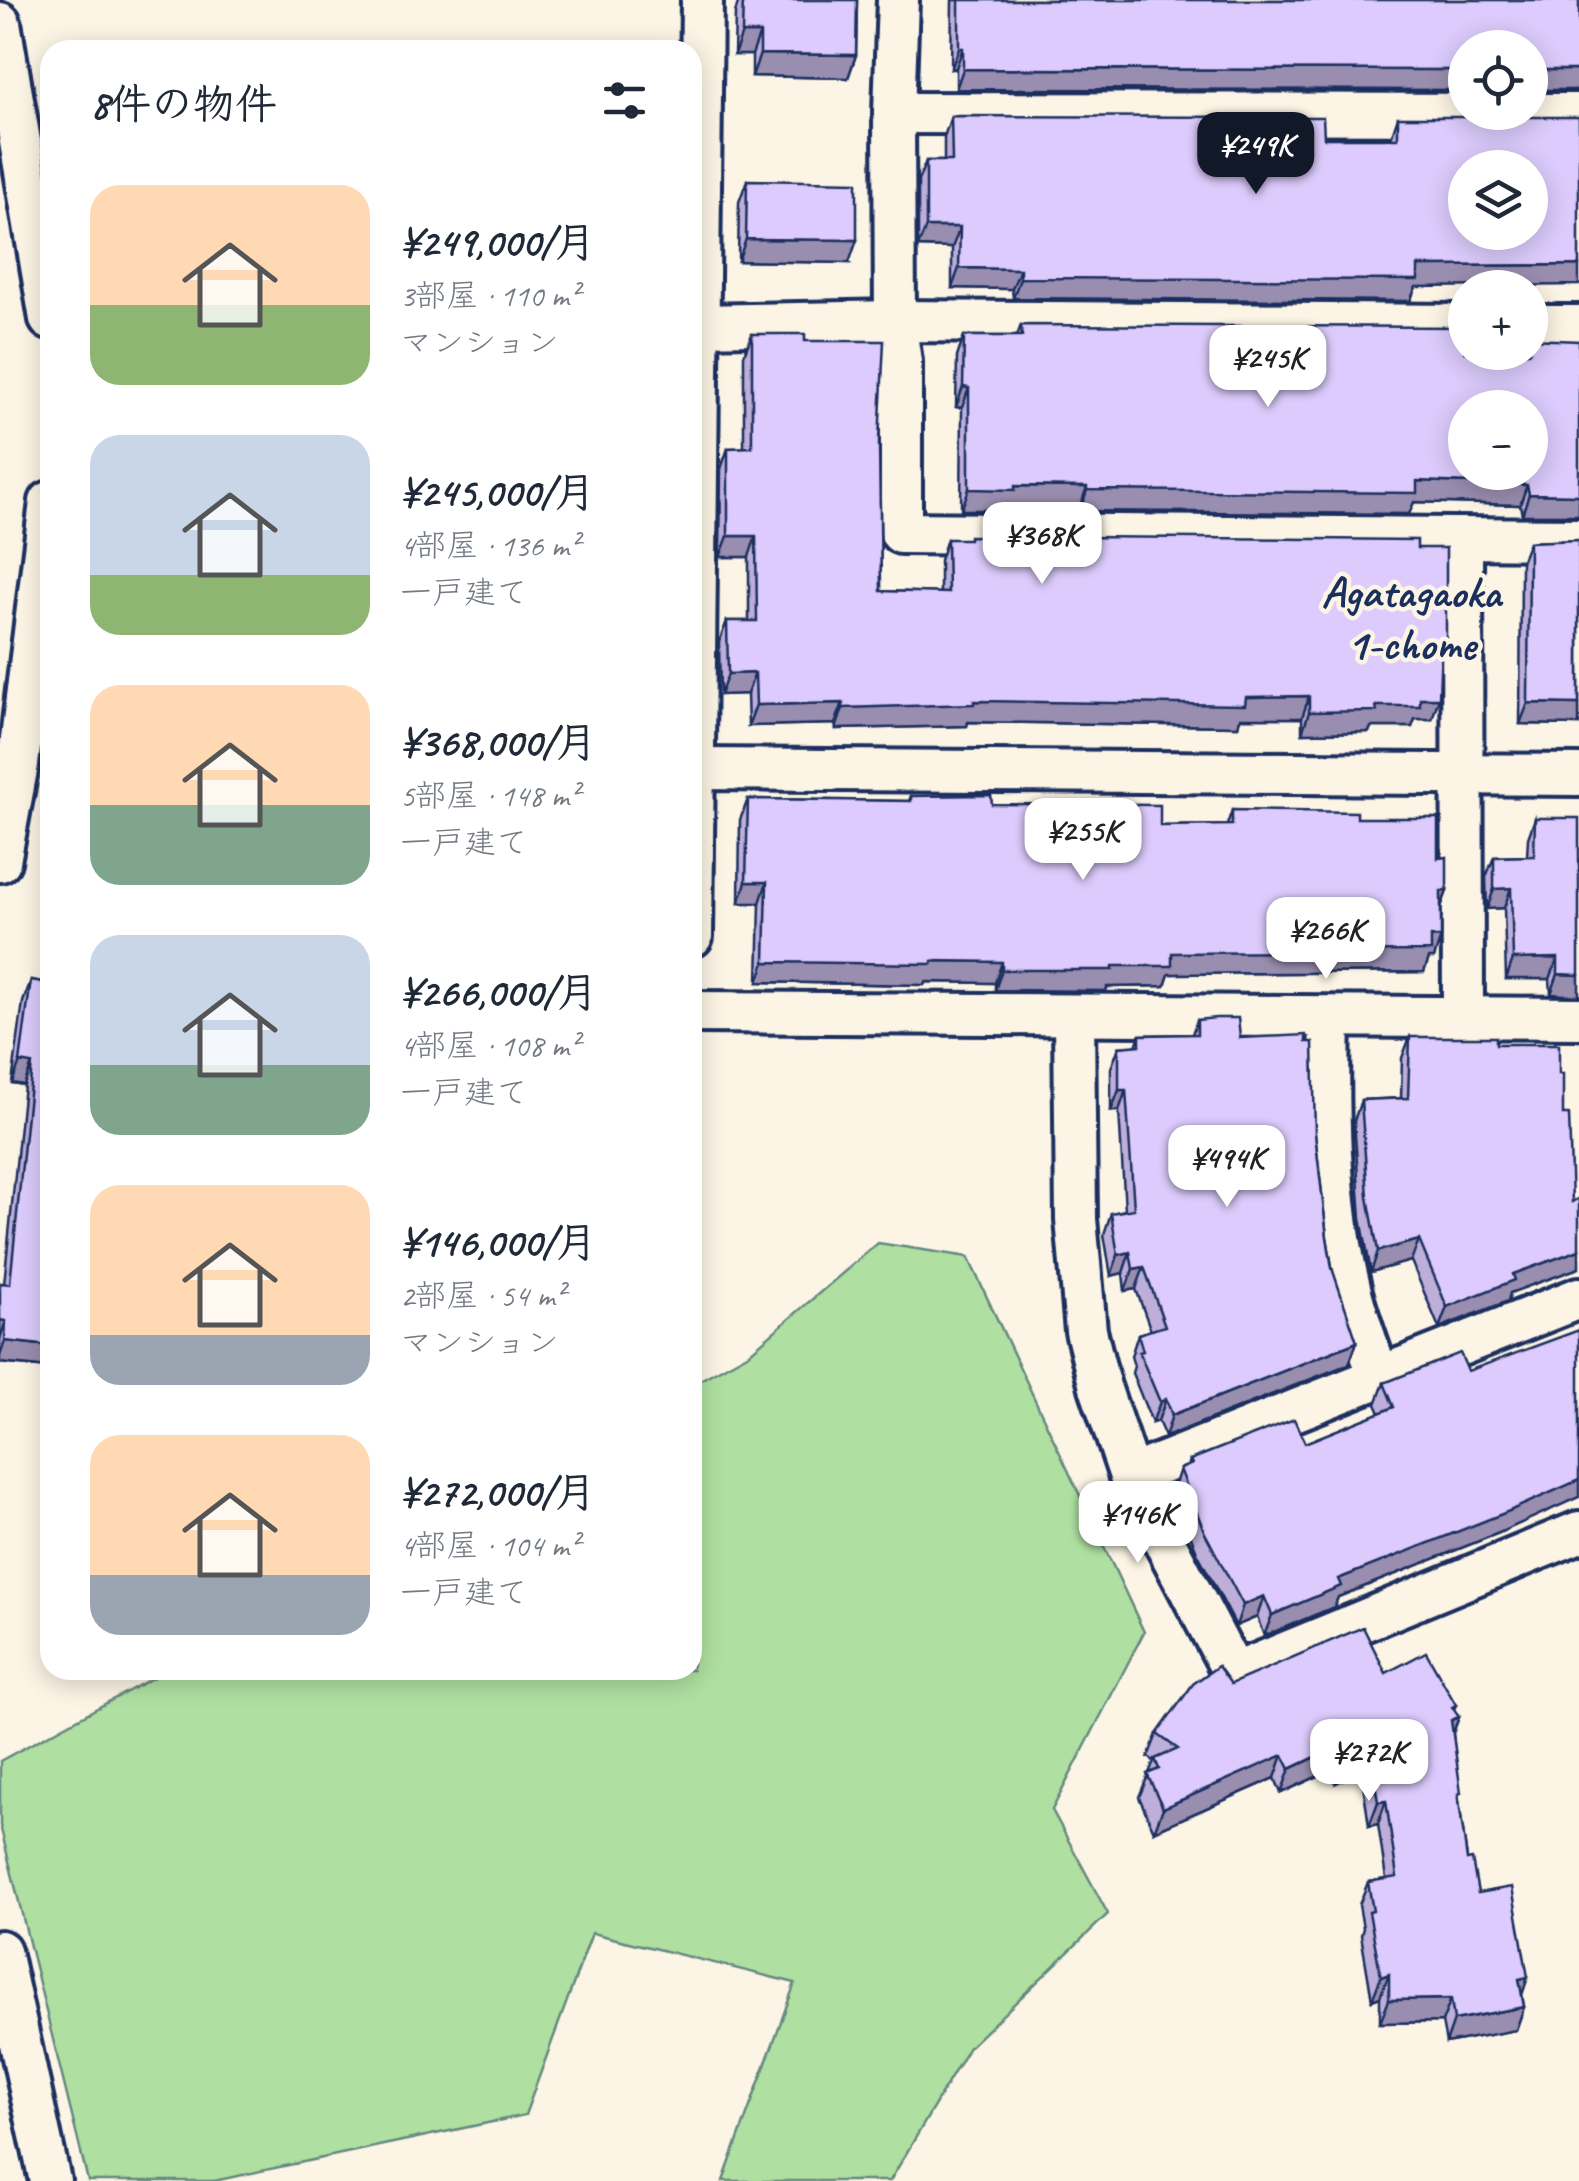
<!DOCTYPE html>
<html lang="ja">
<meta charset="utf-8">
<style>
:root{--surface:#fff;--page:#f2f2f3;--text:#1f2937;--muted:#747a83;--accent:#111827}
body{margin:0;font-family:Caveat,"Klee One",sans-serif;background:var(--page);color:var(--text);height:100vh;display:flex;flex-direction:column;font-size:38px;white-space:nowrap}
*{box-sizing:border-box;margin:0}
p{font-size:32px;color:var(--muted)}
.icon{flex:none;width:55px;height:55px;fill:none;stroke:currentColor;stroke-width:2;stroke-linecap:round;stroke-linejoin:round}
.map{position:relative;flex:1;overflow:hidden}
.drawer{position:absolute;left:40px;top:40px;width:662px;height:1640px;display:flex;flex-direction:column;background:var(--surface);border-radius:30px;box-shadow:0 5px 25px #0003}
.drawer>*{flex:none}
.controls{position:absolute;left:1448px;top:30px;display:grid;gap:20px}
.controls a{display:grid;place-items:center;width:100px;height:100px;border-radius:50%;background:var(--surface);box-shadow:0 5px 25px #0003;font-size:50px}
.price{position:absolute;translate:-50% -85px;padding:0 22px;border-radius:20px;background:#fff;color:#222;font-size:32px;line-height:65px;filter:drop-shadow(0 2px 5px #0008)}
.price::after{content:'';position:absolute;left:50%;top:60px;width:30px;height:22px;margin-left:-15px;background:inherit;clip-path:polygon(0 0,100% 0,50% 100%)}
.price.current{background:var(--accent);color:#fff}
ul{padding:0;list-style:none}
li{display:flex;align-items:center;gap:30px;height:250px;padding:0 50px}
li span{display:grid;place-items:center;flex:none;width:280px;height:200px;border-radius:30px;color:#555}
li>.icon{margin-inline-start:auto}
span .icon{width:120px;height:120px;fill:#fffc;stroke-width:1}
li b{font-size:42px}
h2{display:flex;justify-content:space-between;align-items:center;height:120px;padding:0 50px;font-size:42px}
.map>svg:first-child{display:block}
.green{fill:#afe0a1;stroke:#658880;stroke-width:2.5}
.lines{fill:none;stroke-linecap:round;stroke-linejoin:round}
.minor-casing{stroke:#1b2f5e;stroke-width:48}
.minor{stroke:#fcf5e5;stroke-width:40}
.wall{fill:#bdafd9;stroke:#1b2f5e;stroke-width:2.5}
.shaded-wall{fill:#9a8eb0;stroke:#1b2f5e;stroke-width:2.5}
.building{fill:#dccbfc;stroke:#1b2f5e;stroke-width:2.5;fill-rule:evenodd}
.labels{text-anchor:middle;stroke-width:9;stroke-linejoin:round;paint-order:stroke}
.neighbourhood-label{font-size:45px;font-weight:bold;fill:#1b2f5e;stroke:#fcf5e5}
</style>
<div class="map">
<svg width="1579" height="2181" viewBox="0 0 1579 2181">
<rect width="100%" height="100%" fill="#fcf5e5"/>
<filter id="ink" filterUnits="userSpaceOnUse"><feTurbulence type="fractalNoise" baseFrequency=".01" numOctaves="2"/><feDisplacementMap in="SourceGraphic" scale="20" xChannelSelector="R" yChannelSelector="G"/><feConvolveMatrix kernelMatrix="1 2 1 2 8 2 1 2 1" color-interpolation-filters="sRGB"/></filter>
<g filter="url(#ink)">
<polygon class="green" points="878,1243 968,1257 1144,1632 1052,1810 1108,1914 969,2047 890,2181 723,2181 795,1983 592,1933 525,2115 214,2181 88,2181 0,1825 0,1761 167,1670 692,1670 693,1384 749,1353"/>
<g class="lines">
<defs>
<g id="minor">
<polyline points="898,0 894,113 895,321 901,362 901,533 1579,539"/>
<polyline points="0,23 50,319"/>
<polyline points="894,113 1579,114"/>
<polyline points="699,325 895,321 1465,325"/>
<polyline points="1530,326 1579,326"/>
<polyline points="1462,538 1463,1018"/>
<polyline points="692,769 1579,775"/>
<polyline points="0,861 18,764 50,502"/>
<polyline points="692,936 702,0"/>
<polyline points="692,1012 1579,1018"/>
<polyline points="1074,1017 1076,1219 1086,1331 1100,1387 1130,1476 1234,1674 1579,1532"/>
<path d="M1330,1017c-2,91 -2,182 20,271 7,30 19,60 29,89"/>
<polyline points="1130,1476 1579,1298"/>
<polyline points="0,1951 50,2181"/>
</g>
</defs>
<use href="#minor" class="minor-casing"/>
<use href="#minor" class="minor"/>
</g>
<g class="wall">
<polygon points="739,0 857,0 856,55 848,78 752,76 752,55 734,55 735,13"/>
<polygon points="952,0 1579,0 1579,90 956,89 956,68 951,69"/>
<polygon points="951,116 1324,138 1391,138 1398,117 1416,287 1410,301 1013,298 1012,289 952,288 952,248 918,247 918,181 926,161 944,161 944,137"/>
<polygon points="747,180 849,263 738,261 739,202"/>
<polygon points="1021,325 1465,352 1579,515 1522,515 1520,505 1414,502 1409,514 1080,511 1080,507 1009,506 1008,510 961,510 962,408 956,407 957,357 964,336 1017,336"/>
<polygon points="752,334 805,341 879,441 881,591 940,593 940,560 947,539 1015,552 1081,554 1087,537 1417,548 1440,661 1432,719 1415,719 1412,727 1371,727 1369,732 1302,733 1302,718 1240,718 1238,726 968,722 967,726 836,729 835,724 748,726 747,694 720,695 719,642 727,621 749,621 749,557 720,557 721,469 728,448 744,448 744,355"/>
<polygon points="1579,540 1579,725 1520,724 1521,562 1529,542"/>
<polygon points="911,796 992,804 1160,826 1227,825 1232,810 1357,818 1438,858 1447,891 1441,907 1441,937 1434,958 1429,958 1424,972 1169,974 1165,986 1107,987 1106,991 995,990 995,983 926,982 924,985 758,982 760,903 739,903 740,820 748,799 909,801"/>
<polygon points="1535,818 1579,996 1551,994 1550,979 1506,979 1504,908 1487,909 1486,877 1494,857 1527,856 1528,838"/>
<polygon points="50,921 50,1368 0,1363 0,1283 4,1284 24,1085 12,1083 23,1002 31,980 42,982 45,936"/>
<polygon points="1197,1020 1240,1038 1315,1134 1327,1237 1349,1364 1165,1437 1158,1421 1152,1423 1132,1373 1134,1366 1131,1356 1138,1334 1151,1331 1136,1289 1125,1291 1123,1273 1111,1276 1104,1234 1111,1213 1125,1210 1119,1111 1111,1111 1111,1068 1119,1047 1136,1046 1140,1035 1192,1034"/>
<polygon points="1410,1037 1510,1293 1508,1301 1439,1328 1411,1261 1371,1272 1361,1218 1354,1121 1361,1100 1401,1098 1402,1058"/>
<polygon points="1384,1383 1499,1533 1338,1597 1334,1607 1264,1636 1257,1617 1236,1626 1197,1552 1173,1490 1180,1469 1188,1466 1190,1460 1305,1443 1380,1413 1376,1404"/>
<polygon points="1386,1673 1456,1705 1454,1709 1459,1717 1453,1733 1459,1801 1467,1860 1478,1893 1522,1994 1524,2007 1516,2030 1446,2043 1442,2022 1380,2023 1380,1997 1372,2000 1361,1935 1363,1928 1359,1905 1368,1882 1386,1879 1378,1824 1369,1826 1361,1770 1336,1783 1329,1771 1281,1793 1275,1778 1154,1831 1139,1797 1154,1761 1148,1757 1157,1734 1231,1684"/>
</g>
<g class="shaded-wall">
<polygon points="742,33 760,33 752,55 734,55"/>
<polygon points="959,48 963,48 956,68 951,69"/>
<polygon points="760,54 856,55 848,78 752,76"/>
<polygon points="963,69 1465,70 1465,90 956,89"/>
<rect x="1530" y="70" width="49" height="20"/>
<polygon points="926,227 960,227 952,248 918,247"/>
<polygon points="746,239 857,240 849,263 738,261"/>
<polygon points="1579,265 1579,285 1416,287 1410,301 1013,298 1020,278 1418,266"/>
<polygon points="959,268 1020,269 1012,289 952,288"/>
<polygon points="963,387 969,388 962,408 956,407"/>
<polygon points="1417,481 1527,485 1520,505 1414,502 1409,514 1080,511 1087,490"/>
<polygon points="1015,486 1087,487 1080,507 1009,506 1008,510 961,510 969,489"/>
<polygon points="1529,494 1579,495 1579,515 1522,515"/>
<polygon points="728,536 756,536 749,557 720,557"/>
<polygon points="755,673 747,694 720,695 728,674"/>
<polygon points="1309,696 1302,718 1240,718 1238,726 968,722 967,726 836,729 843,708 974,701"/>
<polygon points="1420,698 1439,698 1432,719 1415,719 1412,727 1371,727 1369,732 1302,733 1309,712 1376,706"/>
<polygon points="843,703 835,724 748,726 756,705"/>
<polygon points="1528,703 1579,704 1579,725 1520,724"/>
<polygon points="746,882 767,882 760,903 739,903"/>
<polygon points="1511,888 1504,908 1487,909 1494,889"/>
<polygon points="1441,891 1447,891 1439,912"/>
<polygon points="1441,937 1434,958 1429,958 1424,972 1169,974 1165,986 1107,987 1106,991 995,990 1002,970 1113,966 1172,953"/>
<polygon points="1558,958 1550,979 1506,979 1513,959"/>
<polygon points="932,961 1002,962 995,983 926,982 924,985 758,982 765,962"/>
<polygon points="1558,974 1579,975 1579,996 1551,994"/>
<polygon points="20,1062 32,1064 24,1085 12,1083"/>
<polygon points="1119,1090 1126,1090 1119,1111 1111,1111"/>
<polygon points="1419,1240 1411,1261 1371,1272 1378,1251"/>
<polygon points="1579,1250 1579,1268 1510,1293 1508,1301 1439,1328 1447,1307 1513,1274"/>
<polygon points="1130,1252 1123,1273 1111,1276 1118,1255"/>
<polygon points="1144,1267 1136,1289 1125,1291 1133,1269"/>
<polygon points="0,1320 6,1321 0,1339"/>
<polygon points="5,1341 50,1346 50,1368 0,1363 0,1356"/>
<polygon points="1357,1342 1349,1364 1165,1437 1172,1415"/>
<polygon points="1166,1399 1158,1421 1152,1423 1160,1402"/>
<polygon points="1579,1480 1579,1497 1499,1533 1338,1597 1334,1607 1264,1636 1272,1615 1338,1579"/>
<polygon points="1264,1596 1257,1617 1236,1626 1243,1605"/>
<polygon points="1459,1717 1450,1740 1451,1720"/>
<polygon points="1337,1747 1329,1771 1281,1793 1290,1769"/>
<polygon points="1369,1747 1361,1770 1336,1783 1344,1760"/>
<polygon points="1283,1755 1275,1778 1154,1831 1163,1808"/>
<polygon points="1386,1801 1378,1824 1369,1826 1378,1802"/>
<polygon points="1389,1974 1380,1997 1372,2000 1381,1977"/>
<polygon points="1528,1977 1520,2001 1519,1979"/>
<polygon points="1451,1999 1442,2022 1380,2023 1389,2000"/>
<polygon points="1524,2007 1516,2030 1446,2043 1454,2020"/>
</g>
<g class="building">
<polygon points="743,0 857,0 856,55 760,54 760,33 742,33"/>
<polygon points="959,0 1579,0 1579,70 1530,70 1530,48 1465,48 1465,70 963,69 963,48 959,48"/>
<path d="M951,116l372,1 1,21h74v-21h181v148l-161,1v14l-398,-2v-9l-61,-1 1,-41h-34v-66h26zM1465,168h65v64h-65z"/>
<polygon points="747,180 857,182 857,240 746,239"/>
<path d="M1021,325l444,2v25h65v-13l49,2v154l-50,-1 -2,-9 -110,-4v12l-330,-3v-3l-72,-1v4l-46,-1v-101l-6,-1 1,-51h58zM1465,408h65v64h-65z"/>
<polygon points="752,334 805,334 805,341 884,341 879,441 881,591 948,593 947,539 969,539 969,536 1015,537 1015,552 1087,554 1087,537 1417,540 1417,548 1446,548 1446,645 1441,645 1439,698 1420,698 1420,706 1376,706 1377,711 1309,712 1309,696 1246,697 1245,705 974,701 974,704 843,708 843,703 756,705 755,673 728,674 727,621 757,621 756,536 728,536 728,448 752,447"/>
<polygon points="1579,540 1579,704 1528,703 1529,542"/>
<polygon points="991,795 992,804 1160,805 1160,826 1232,825 1232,810 1357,812 1357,818 1438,818 1438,858 1447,857 1447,891 1441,891 1441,937 1431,937 1431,951 1172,953 1172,966 1113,966 1113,970 1002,970 1002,962 932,961 932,964 765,962 767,882 746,882 748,799 911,801 911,796"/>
<polygon points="1535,818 1579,818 1579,975 1558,974 1558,958 1513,959 1511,888 1494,889 1494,857 1534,856"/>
<polygon points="50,952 50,1346 5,1341 6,1321 0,1320 0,1283 10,1284 32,1064 20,1062 31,980 48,983"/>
<polygon points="1216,1018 1238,1018 1240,1038 1306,1035 1306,1042 1313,1042 1315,1134 1327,1237 1332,1268 1357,1342 1172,1415 1166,1399 1160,1402 1139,1352 1143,1351 1138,1334 1165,1326 1144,1267 1133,1269 1130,1252 1118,1255 1111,1213 1134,1209 1126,1090 1119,1090 1119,1047 1140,1045 1140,1035 1197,1034 1197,1020"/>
<polygon points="1410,1037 1496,1037 1496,1044 1559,1044 1559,1074 1563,1074 1563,1115 1569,1115 1572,1202 1579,1198 1579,1250 1513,1274 1515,1280 1447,1307 1419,1240 1378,1251 1368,1197 1361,1100 1408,1098"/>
<polygon points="1579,1330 1579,1480 1507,1512 1338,1579 1341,1586 1272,1615 1264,1596 1243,1605 1204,1531 1180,1469 1192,1464 1190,1460 1294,1419 1305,1443 1394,1407 1384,1383 1460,1353 1468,1371"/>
<polygon points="1363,1627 1386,1673 1426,1652 1456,1705 1452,1707 1459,1717 1451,1720 1461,1793 1458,1794 1467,1860 1472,1859 1478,1893 1512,1887 1528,1977 1519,1979 1524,2007 1454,2020 1451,1999 1389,2000 1389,1974 1381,1977 1369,1912 1373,1911 1368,1882 1397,1877 1386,1801 1378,1802 1369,1747 1344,1760 1337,1747 1290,1769 1283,1755 1163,1808 1147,1774 1159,1769 1155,1759 1178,1749 1157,1734 1193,1684 1218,1666 1231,1684"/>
</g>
</g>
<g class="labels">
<g class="neighbourhood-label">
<text x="1411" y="607">Agatagaoka<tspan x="1411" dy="52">1-chome</tspan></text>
</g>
</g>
</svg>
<div class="controls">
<a><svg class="icon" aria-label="locate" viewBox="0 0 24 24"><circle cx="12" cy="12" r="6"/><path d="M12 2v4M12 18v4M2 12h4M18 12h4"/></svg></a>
<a><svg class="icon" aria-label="layers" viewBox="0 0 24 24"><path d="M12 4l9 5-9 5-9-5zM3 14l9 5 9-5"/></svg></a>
<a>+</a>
<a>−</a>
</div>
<b class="price current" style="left:1256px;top:197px">¥249K</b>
<b class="price" style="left:1268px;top:410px">¥245K</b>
<b class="price" style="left:1042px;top:587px">¥368K</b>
<b class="price" style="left:1083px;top:883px">¥255K</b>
<b class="price" style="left:1326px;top:982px">¥266K</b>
<b class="price" style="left:1227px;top:1210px">¥494K</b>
<b class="price" style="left:1138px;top:1566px">¥146K</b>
<b class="price" style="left:1369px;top:1804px">¥272K</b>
<section class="drawer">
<h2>8件の物件<svg class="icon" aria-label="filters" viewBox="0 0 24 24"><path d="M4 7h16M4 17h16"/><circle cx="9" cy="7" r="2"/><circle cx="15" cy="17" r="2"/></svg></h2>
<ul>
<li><span style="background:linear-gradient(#ffd9b3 60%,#8fb573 0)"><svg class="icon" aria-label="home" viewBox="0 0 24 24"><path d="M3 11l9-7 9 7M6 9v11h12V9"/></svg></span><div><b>¥249,000/月</b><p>3部屋 · 110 m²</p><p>マンション</p></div></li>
<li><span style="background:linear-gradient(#c9d6e8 70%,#8fb573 0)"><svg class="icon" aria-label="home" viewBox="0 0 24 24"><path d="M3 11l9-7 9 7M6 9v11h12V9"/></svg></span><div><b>¥245,000/月</b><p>4部屋 · 136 m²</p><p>一戸建て</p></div></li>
<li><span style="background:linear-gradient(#ffd9b3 60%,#7fa58c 0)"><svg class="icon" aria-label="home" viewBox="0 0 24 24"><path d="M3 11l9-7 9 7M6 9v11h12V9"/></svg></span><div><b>¥368,000/月</b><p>5部屋 · 148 m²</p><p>一戸建て</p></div></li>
<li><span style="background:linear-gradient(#c9d6e8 65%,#7fa58c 0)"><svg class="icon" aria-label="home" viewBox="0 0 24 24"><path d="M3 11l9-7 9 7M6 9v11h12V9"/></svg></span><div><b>¥266,000/月</b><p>4部屋 · 108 m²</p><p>一戸建て</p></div></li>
<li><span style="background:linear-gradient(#ffd9b3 75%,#9aa5b1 0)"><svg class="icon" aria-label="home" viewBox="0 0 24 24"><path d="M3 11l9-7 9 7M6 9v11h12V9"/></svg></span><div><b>¥146,000/月</b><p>2部屋 · 54 m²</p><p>マンション</p></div></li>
<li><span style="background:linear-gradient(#ffd9b3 70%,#9aa5b1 0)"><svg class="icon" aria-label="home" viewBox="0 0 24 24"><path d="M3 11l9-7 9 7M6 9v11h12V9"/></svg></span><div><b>¥272,000/月</b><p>4部屋 · 104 m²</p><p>一戸建て</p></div></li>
</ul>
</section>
</div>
